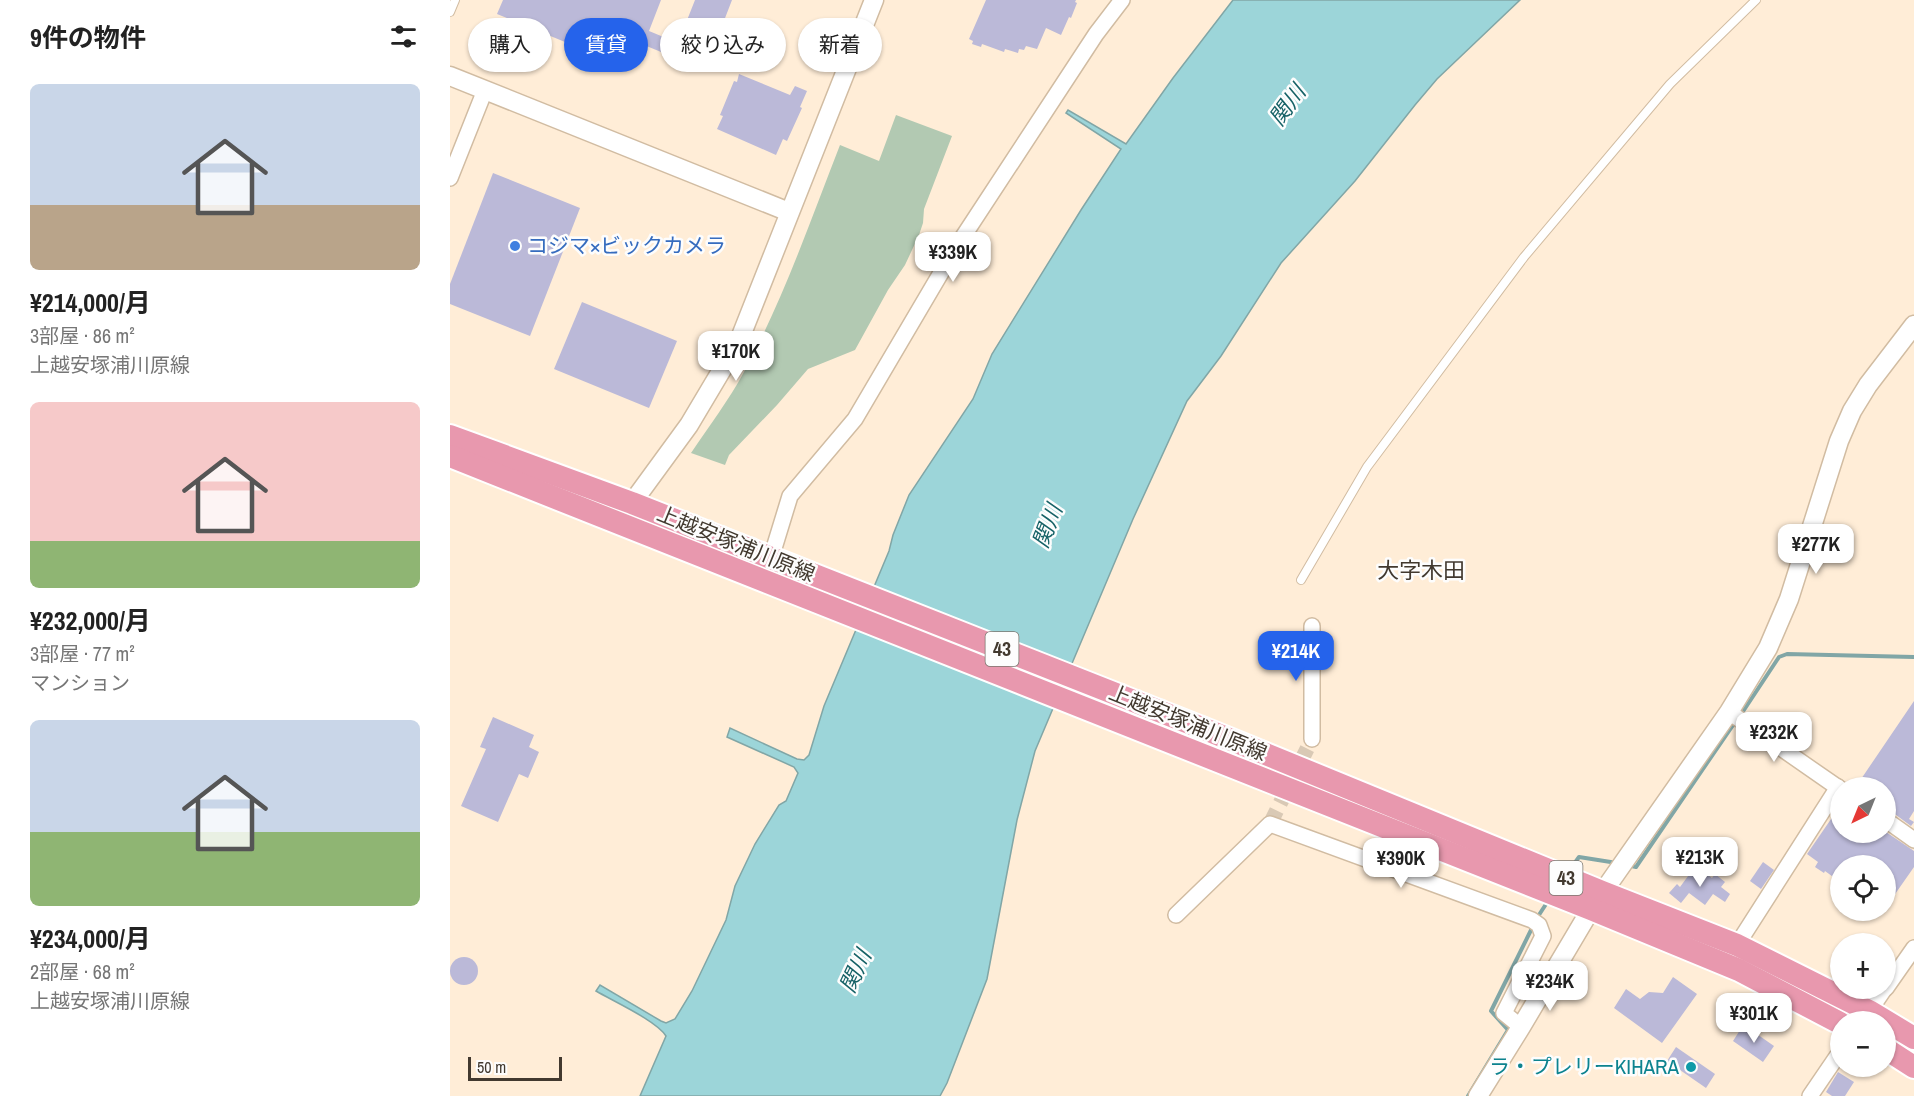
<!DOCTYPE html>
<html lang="ja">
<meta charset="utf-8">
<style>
:root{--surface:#fff;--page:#f6f6f6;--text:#222;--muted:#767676;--accent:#2563eb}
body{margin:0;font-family:"Archivo Narrow","Noto Sans JP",sans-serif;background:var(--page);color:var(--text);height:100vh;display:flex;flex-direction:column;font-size:22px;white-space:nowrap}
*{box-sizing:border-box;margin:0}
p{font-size:20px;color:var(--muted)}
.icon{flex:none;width:33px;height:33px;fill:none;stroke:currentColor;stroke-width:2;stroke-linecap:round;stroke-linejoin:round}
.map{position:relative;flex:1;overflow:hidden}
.drawer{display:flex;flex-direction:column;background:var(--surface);width:450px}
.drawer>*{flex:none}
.guide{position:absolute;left:18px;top:18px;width:570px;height:54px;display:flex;gap:12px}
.needle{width:39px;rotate:223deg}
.controls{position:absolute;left:1380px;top:777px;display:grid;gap:12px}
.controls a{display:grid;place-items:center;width:66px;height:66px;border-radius:50%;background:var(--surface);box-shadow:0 2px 4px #0004;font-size:30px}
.scale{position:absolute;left:18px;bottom:15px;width:94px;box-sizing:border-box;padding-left:6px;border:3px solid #42392f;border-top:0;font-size:16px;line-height:21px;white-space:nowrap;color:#42392f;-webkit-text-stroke:4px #fdfdfd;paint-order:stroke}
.price{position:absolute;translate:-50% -51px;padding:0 14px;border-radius:12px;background:#fff;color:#222;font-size:20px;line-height:39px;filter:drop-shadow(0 2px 3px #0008)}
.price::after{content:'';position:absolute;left:50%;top:36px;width:18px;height:14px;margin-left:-9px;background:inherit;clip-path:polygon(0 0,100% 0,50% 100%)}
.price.on{background:var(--accent);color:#fff}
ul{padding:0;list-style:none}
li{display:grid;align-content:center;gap:12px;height:318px;padding:0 30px}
li span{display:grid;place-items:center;height:186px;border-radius:9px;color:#555}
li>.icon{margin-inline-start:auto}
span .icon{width:108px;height:108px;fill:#fffc;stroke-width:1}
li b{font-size:26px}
h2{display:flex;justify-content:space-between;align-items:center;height:72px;padding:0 30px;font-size:26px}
.pill{padding:0 21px;border-radius:27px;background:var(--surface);box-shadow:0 2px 4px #0004;font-size:21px;line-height:54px}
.pill.on{background:var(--accent);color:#fff}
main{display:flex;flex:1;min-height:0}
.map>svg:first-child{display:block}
.green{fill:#b2c9b2}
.water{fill:#9cd5d9;stroke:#81a6a6;stroke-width:1.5}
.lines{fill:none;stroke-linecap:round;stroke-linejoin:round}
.stream{stroke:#81a6a6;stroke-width:4}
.building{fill:#bbb9d8}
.minor-tunnel{stroke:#d9c9b5;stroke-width:15;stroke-dasharray:15 8;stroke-linecap:butt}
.service-casing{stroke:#d1bca2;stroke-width:10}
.minor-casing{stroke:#d1bca2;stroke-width:18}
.tertiary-casing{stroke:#d1bca2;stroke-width:21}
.primary-casing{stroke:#fff;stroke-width:26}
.service{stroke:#fff;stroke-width:8}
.minor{stroke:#fff;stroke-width:15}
.tertiary{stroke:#fff;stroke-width:18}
.primary{stroke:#e898ae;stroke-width:22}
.shop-dot{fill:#3f7fe0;stroke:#fdfdfd;stroke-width:2}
.culture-dot{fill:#0f9aa8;stroke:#fdfdfd;stroke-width:2}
.labels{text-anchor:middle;stroke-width:5;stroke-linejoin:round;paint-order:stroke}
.shield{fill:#fdfdfd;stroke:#7a746d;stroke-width:1.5}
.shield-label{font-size:20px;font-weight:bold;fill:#42392f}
.shop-label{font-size:21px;fill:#366cbe;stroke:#fdfdfd;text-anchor:start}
.street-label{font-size:21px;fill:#42392f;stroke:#fdfdfd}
.culture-label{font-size:21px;fill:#0d838f;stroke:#fdfdfd;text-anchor:end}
.water-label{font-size:22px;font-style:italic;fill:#166267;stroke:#fdfdfd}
.neighbourhood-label{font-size:22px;fill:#42392f;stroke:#fdfdfd}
</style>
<main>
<section class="drawer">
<h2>9件の物件<svg class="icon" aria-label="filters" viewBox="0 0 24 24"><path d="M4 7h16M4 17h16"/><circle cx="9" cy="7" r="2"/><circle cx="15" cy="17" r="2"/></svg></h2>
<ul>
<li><span style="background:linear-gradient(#c9d6e8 65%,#b9a48a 0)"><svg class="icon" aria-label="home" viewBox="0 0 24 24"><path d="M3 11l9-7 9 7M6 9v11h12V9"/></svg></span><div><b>¥214,000/月</b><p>3部屋 · 86 m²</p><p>上越安塚浦川原線</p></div></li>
<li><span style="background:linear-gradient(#f6c9c9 75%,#8fb573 0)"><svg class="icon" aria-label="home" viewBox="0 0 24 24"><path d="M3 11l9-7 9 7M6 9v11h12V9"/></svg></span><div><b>¥232,000/月</b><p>3部屋 · 77 m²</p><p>マンション</p></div></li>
<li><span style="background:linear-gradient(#c9d6e8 60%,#8fb573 0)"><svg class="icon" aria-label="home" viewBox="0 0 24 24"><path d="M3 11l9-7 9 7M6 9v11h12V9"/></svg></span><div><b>¥234,000/月</b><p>2部屋 · 68 m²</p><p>上越安塚浦川原線</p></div></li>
</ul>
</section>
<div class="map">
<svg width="1464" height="1096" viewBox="0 0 1464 1096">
<rect width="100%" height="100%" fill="#ffedd7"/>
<path class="green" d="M446,115l56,21 -28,73 -1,14 -4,12 -14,30 -17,25 -33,60 -47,19 -31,36 -48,50 -4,10 -34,-12c18,-27 38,-53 53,-81 39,-72 66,-150 96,-227l39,16z"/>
<path class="water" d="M783,0h287l-83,79 -22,26 -60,76 -74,82 -60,93 -34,45 -54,118 -98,232 -18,69 -30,159 -40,104 -7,13h-300l26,-60c-9,-15 -53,-35 -70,-45l4,-6 61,36 5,2 9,-4 17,-28 34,-71 9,-34 20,-42 24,-39 7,-4 12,-28 -4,-6 -67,-30 3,-9 67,31 7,1 5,-5 15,-49 65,-155 4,-16 16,-40 64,-96 19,-45 89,-144 40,-61 -55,-36 2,-3 58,34 47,-66z"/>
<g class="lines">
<g class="stream">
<polyline points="1290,716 1329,657 1337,654 1464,657"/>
<polyline points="1177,865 1186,867 1285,722"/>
<polyline points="1119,871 1129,857 1167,863"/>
<polyline points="1087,918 1098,901"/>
<polyline points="1018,1096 1058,1030 1041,1011 1084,924"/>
</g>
</g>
<g class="building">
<polygon points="53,0 211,0 199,31 228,43 245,0 282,0 255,70 194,45 188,61 171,54 168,61 151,54 154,48 134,40 132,45 117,38 115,42 47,14"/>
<polygon points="536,0 626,0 625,2 627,3 621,18 619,17 611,35 596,28 587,49 576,46 574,50 569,49 568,53 555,49 554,52 532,44 531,47 522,44 523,41 519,39"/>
<polygon points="289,74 340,95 345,86 357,91 350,107 352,108 337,141 333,139 326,155 267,129 273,116 270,115 284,81 287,82"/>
<polygon points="43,173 130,208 80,336 0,304 0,284"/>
<polygon points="132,302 227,341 199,408 104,369"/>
<polygon points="1464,701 1464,811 1459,819 1464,822 1461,826 1442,812 1436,810 1436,788 1405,788"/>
<polygon points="43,717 84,735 79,747 89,752 78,778 69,774 48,822 11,806 36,749 30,747"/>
<polygon points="1390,806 1390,832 1436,832 1464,851 1464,867 1436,907 1436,866 1390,866 1390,882 1375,871 1374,873 1365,867 1368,862 1357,854"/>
<polygon points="1313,862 1324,870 1311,889 1300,881"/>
<polygon points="1244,868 1256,877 1258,875 1262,878 1265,874 1275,882 1271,887 1280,894 1275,902 1263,894 1255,905 1239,893 1231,903 1219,893 1227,884 1230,887"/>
<circle cx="14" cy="971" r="14"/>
<polygon points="1223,977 1247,994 1212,1043 1164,1008 1176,989 1190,999 1199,992 1213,993"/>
<polygon points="1292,1027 1299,1032 1301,1030 1324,1046 1313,1062 1283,1041"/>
<polygon points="1226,1047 1265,1074 1256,1088 1217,1061"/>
<polygon points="1388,1072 1404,1082 1395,1096 1382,1096 1376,1092"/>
</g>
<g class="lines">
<polyline class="minor-tunnel" points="820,824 862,739"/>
<defs>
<g id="service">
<polyline points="0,12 5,0"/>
<polyline points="851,580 917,467 1074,257 1220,84 1306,0"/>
</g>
<g id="minor">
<polyline points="0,178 35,90"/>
<polyline points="321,558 340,496 405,419 505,249 646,34 672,0"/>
<polyline points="862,626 862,739"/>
<polyline points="1279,712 1390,789"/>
<polyline points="1436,820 1464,840"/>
<polyline points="726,915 820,824 1082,920 1089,925 1093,936 1054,1013 1071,1027"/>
<polyline points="1287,945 1388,787"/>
<polyline points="1436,988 1464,948"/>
<polyline points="1412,1022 1435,988"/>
<polyline points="1360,1096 1390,1052"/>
</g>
<g id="tertiary">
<polyline points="0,76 339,212"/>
<polyline points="172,523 182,503 239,425 289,341 424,0"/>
<polyline points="1028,1096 1071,1027 1141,909 1279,712 1318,648 1339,599 1389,441 1402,411 1418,385 1464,325"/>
</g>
<g id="primary">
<polyline points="0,436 182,503 762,732 1152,892 1287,945 1419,1011 1464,1038"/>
<polyline points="0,456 1141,909 1289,970 1390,1023"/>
<polyline points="1436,1049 1464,1067"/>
</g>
</defs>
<use href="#service" class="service-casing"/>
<use href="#minor" class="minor-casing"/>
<use href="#tertiary" class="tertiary-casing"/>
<use href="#primary" class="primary-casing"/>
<use href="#service" class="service"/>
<use href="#minor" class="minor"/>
<use href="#tertiary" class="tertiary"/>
<use href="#primary" class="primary"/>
</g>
<circle class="shop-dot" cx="65" cy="246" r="6"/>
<circle class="culture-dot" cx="1241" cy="1067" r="6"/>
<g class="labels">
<g class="shield">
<rect x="535.5" y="632" width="33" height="34" rx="4.5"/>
<rect x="1099.5" y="861" width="33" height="34" rx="4.5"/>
</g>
<g class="shield-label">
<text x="552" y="656">43</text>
<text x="1116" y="885">43</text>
</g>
<g class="shop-label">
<text x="77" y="253">コジマ×ビックカメラ</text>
</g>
<g class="street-label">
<text transform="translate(286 544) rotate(22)" y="7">上越安塚浦川原線</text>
<text transform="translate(738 723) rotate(22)" y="7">上越安塚浦川原線</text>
</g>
<g class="culture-label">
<text x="1229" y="1074">ラ・プレリーKIHARA</text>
</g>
<g class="water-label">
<text transform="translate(837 105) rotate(-54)" y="8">関川</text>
<text transform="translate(597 526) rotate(-69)" y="8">関川</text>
<text transform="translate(405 971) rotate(-65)" y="8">関川</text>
</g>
<g class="neighbourhood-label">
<text x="971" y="578">大字木田</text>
</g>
</g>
</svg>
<div class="controls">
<a><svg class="needle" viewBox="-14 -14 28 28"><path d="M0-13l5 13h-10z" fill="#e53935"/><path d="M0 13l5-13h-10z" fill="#767676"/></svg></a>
<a><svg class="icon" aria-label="locate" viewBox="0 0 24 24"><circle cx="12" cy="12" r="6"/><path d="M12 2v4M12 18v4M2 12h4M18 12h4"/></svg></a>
<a>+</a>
<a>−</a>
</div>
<div class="scale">50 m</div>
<b class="price" style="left:503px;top:283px">¥339K</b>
<b class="price" style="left:286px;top:382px">¥170K</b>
<b class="price" style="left:1366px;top:575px">¥277K</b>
<b class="price on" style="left:846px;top:682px">¥214K</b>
<b class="price" style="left:1324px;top:763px">¥232K</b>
<b class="price" style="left:1250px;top:888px">¥213K</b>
<b class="price" style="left:951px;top:889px">¥390K</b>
<b class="price" style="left:1100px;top:1012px">¥234K</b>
<b class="price" style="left:1304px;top:1044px">¥301K</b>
<div class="guide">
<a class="pill">購入</a>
<a class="pill on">賃貸</a>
<a class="pill">絞り込み</a>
<a class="pill">新着</a>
</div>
</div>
</main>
